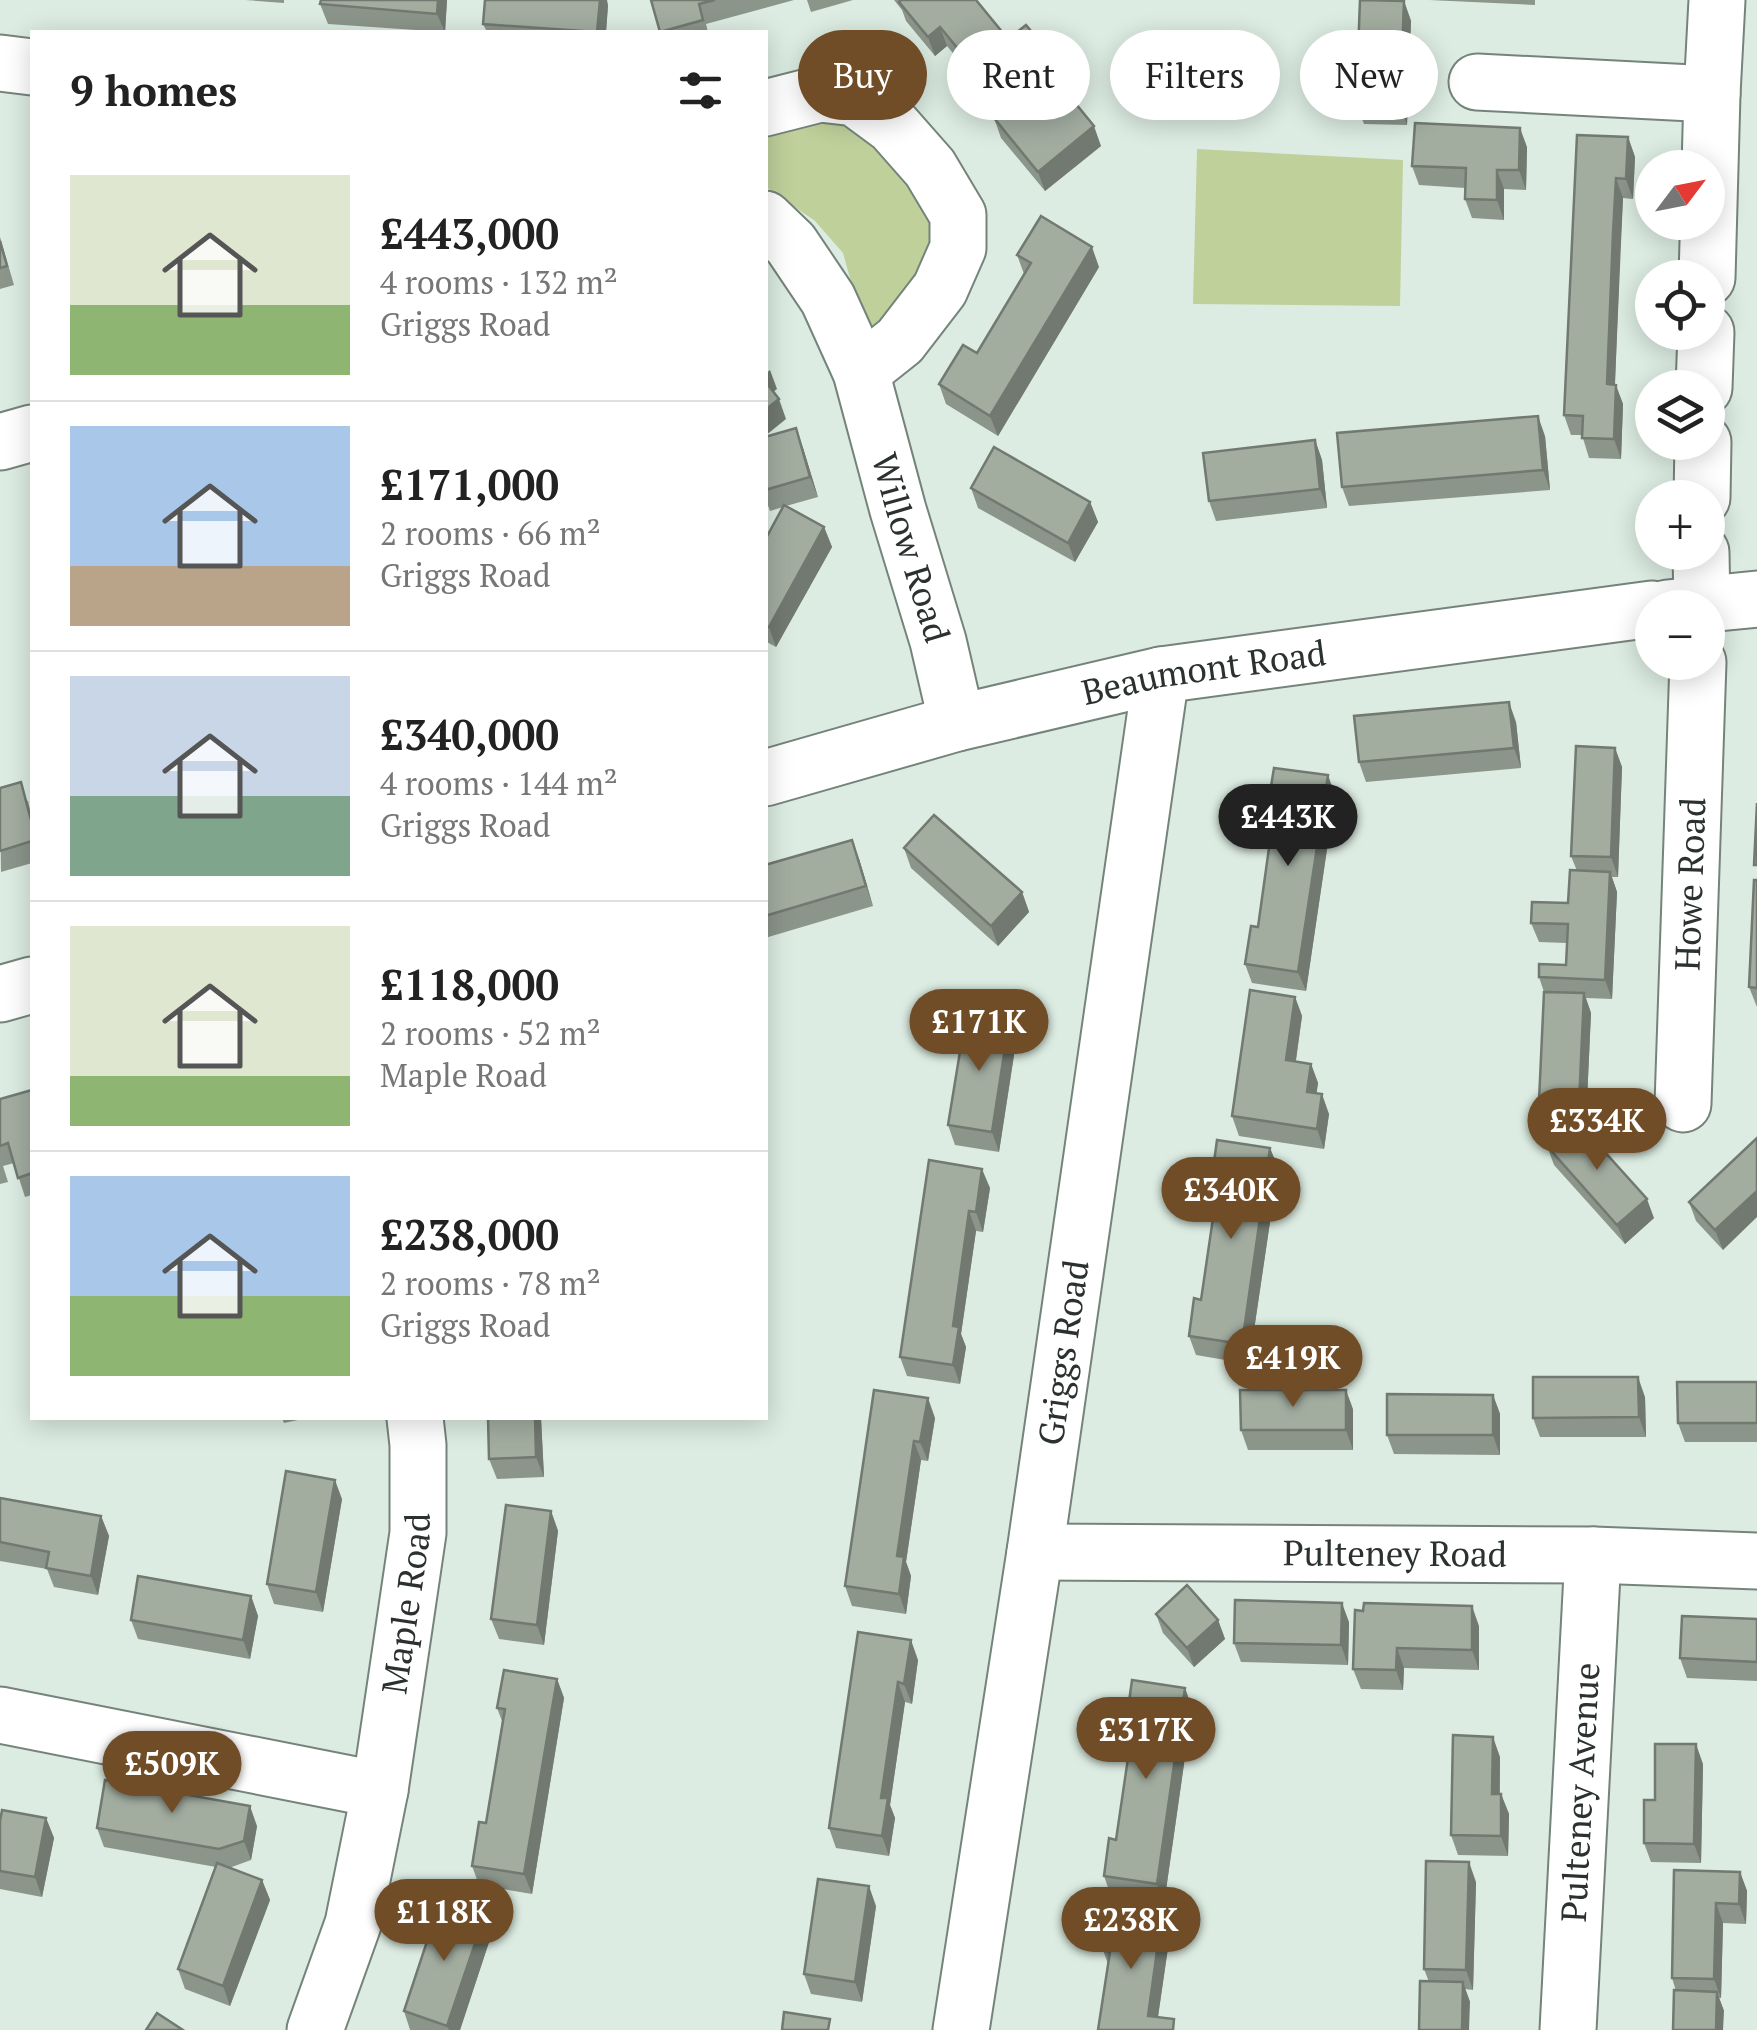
<!DOCTYPE html>
<meta charset="utf-8">
<style>
:root{--surface:#fff;--page:#f6f6f6;--text:#222;--muted:#767676;--line:#e0e0e0;--accent:#704d26}
body{margin:0;font-family:"PT Serif",serif;background:var(--page);color:var(--text);height:100vh;display:flex;flex-direction:column;font-size:38px;white-space:nowrap}
*{box-sizing:border-box;margin:0}
p{font-size:32px;color:var(--muted)}
.icon{flex:none;width:55px;height:55px;fill:none;stroke:currentColor;stroke-width:2;stroke-linecap:round;stroke-linejoin:round}
.map{position:relative;flex:1;overflow:hidden}
.details{position:absolute;left:30px;top:30px;width:738px;height:1390px;display:flex;flex-direction:column;background:var(--surface);border-radius:0px;box-shadow:0 5px 25px #0003}
.details>*{flex:none}
.top-card{position:absolute;left:798px;top:30px;width:808px;height:90px;display:flex;gap:20px}
.needle{width:65px;rotate:58deg}
.buttons{position:absolute;left:1635px;top:150px;display:grid;gap:20px}
.buttons a{display:grid;place-items:center;width:90px;height:90px;border-radius:50%;background:var(--surface);box-shadow:0 5px 25px #0003;font-size:50px}
.price{position:absolute;translate:-50% -85px;padding:0 22px;border-radius:35px;background:var(--accent);color:#fff;font-size:32px;line-height:65px;filter:drop-shadow(0 2px 5px #0008)}
.price::after{content:'';position:absolute;left:50%;top:60px;width:30px;height:22px;margin-left:-15px;background:inherit;clip-path:polygon(0 0,100% 0,50% 100%)}
.price.on{background:#222;color:#fff}
ul{padding:0;list-style:none}
li{display:flex;align-items:center;gap:30px;height:250px;padding:0 40px}
li+li{border-top:2px solid var(--line)}
li span{display:grid;place-items:center;flex:none;width:280px;height:200px;border-radius:0px;color:#555}
li>.icon{margin-inline-start:auto}
span .icon{width:120px;height:120px;fill:#fffc;stroke-width:1}
li b{font-size:42px}
h2{display:flex;justify-content:space-between;align-items:center;height:120px;padding:0 40px;font-size:42px}
.chip{padding:0 35px;border-radius:45px;background:var(--surface);box-shadow:0 5px 25px #0003;font-size:35px;line-height:90px}
.chip.on{background:var(--accent);color:#fff}
.map>svg:first-child{display:block}
.green{fill:#bfd09b}
.lines{fill:none;stroke-linecap:round;stroke-linejoin:round}
.minor-casing{stroke:#75847b;stroke-width:59}
.minor{stroke:#fff;stroke-width:55}
.wall{fill:#8b958a}
.shaded-wall{fill:#717970}
.building{fill:#a2ada0;stroke:#717970;stroke-width:2.5}
.labels{text-anchor:middle;stroke-width:9;stroke-linejoin:round;paint-order:stroke}
.street-label{font-size:35px;fill:#2b312e;stroke:#fff}
</style>
<div class="map">
<svg width="1757" height="2030" viewBox="0 0 1757 2030">
<rect width="100%" height="100%" fill="#dcece2"/>
<g class="green">
<polygon points="820,94 958,215 861,372 853,289 843,253 815,221 765,186 765,108"/>
<polygon points="1197,149 1403,160 1400,306 1193,304"/>
</g>
<g class="lines">
<defs>
<g id="minor">
<polyline points="0,63 32,67"/>
<polyline points="1477,82 1712,94"/>
<polyline points="765,108 820,94 855,98 893,126 930,168 958,215 958,248 940,289 900,341 861,372"/>
<path id="s1" d="M765,219l26,25 37,55 33,73 37,138 40,131 19,82"/>
<polyline points="1707,278 1712,94 1717,0"/>
<polyline points="1704,388 1706,332"/>
<polyline points="0,442 32,433"/>
<polyline points="1702,498 1703,442"/>
<polyline points="1701,552 1702,608"/>
<polyline points="1667,608 1757,599"/>
<path id="s2" d="M765,778l192,-55 204,-48 491,-66"/>
<polyline points="0,994 32,985"/>
<path id="s3" d="M1683,1104l15,-442"/>
<path id="s4" d="M1035,1552l558,3 164,6"/>
<polyline points="0,1715 380,1790"/>
<path id="s5" d="M315,2030l38,-106 27,-134 38,-257v-88l-3,-27"/>
<path id="s6" d="M961,2030l74,-478 126,-877"/>
<path id="s7" d="M1568,2030l25,-475"/>
</g>
</defs>
<use href="#minor" class="minor-casing"/>
<use href="#minor" class="minor"/>
</g>
<g class="wall">
<polygon points="245,0 284,0 284,3"/>
<polygon points="447,0 445,32 328,24 320,4"/>
<polygon points="651,0 794,0 706,24 708,32 660,32"/>
<polygon points="807,0 853,0 811,12"/>
<polygon points="894,0 976,0 1008,39 1059,65 1067,85 1054,95 1067,112 1101,146 1045,191 1001,138 994,118 1002,112 947,46 935,56 906,21 902,10"/>
<polygon points="1429,0 1535,0 1535,5"/>
<polygon points="1404,1 1411,21 1407,125 1364,124 1356,104"/>
<polygon points="608,5 606,32 487,32 483,24"/>
<polygon points="1577,135 1628,137 1635,157 1633,199 1623,198 1620,252 1615,385 1623,404 1621,459 1589,458 1582,435 1571,435 1564,415"/>
<polygon points="1527,147 1526,190 1504,189 1504,220 1472,218 1465,199 1465,188 1419,185 1412,166"/>
<polygon points="0,237 14,285 0,289"/>
<polygon points="1017,255 1099,267 998,436 946,404 939,384 977,353 1024,274"/>
<polygon points="1545,436 1550,490 1349,506 1342,487"/>
<polygon points="765,437 803,448 818,497 786,506 824,527 832,547 776,647 765,641 765,540 783,507 770,511 765,497"/>
<polygon points="1315,440 1322,460 1327,508 1216,521 1209,501"/>
<polygon points="971,488 1090,502 1098,522 1075,562 978,508"/>
<polygon points="1516,722 1521,768 1366,782 1359,762"/>
<polygon points="1615,748 1622,767 1618,877 1612,877 1617,892 1612,999 1586,998 1591,1013 1586,1122 1579,1122 1654,1218 1625,1244 1554,1165 1547,1146 1574,1122 1546,1120 1539,1101 1544,992 1539,977 1566,965 1567,943 1539,942 1531,923 1568,903 1577,871 1571,856"/>
<polygon points="0,788 28,801 32,818 32,863 1,872"/>
<polygon points="1335,795 1306,991 1252,983 1245,964 1258,927 1272,825 1267,811"/>
<polygon points="904,848 1022,892 1029,912 998,946 911,868"/>
<polygon points="859,859 873,906 765,938 765,865"/>
<polygon points="1757,880 1757,1007 1749,987"/>
<polygon points="1295,997 1302,1016 1296,1061 1311,1064 1318,1083 1316,1094 1329,1114 1324,1149 1239,1136 1232,1116"/>
<polygon points="1009,1022 1016,1042 999,1152 955,1145 948,1125"/>
<polygon points="32,1090 32,1195 25,1197 14,1163 3,1166 8,1182 0,1184 0,1099"/>
<polygon points="1757,1138 1723,1250 1696,1221 1689,1202"/>
<polygon points="1270,1148 1278,1168 1249,1364 1196,1355 1189,1336 1201,1300 1216,1197 1211,1184"/>
<polygon points="929,1160 990,1188 983,1232 976,1231 961,1334 966,1347 960,1384 907,1376 900,1357"/>
<polygon points="1757,1382 1757,1442 1685,1442 1678,1423"/>
<polygon points="874,1390 935,1418 928,1461 921,1460 906,1562 911,1576 906,1614 852,1606 845,1586"/>
<polygon points="1493,1395 1500,1414 1500,1455 1394,1454 1387,1435"/>
<polygon points="1645,1397 1646,1437 1540,1437 1533,1418"/>
<polygon points="1353,1409 1353,1450 1248,1450 1241,1430"/>
<polygon points="282,1418 307,1418 284,1423"/>
<polygon points="488,1418 541,1418 544,1477 497,1479 489,1459"/>
<polygon points="0,1498 101,1516 109,1536 98,1595 54,1587 47,1569 0,1561"/>
<polygon points="342,1499 323,1612 274,1604 267,1584"/>
<polygon points="551,1511 558,1531 544,1645 499,1639 491,1619"/>
<polygon points="251,1596 258,1616 250,1659 138,1639 131,1620"/>
<polygon points="1355,1610 1479,1626 1479,1670 1404,1668 1403,1690 1361,1689 1353,1669"/>
<polygon points="1156,1614 1218,1620 1225,1639 1194,1667 1163,1633"/>
<polygon points="1757,1619 1757,1681 1687,1678 1680,1658"/>
<polygon points="1349,1622 1348,1665 1241,1662 1234,1643"/>
<polygon points="858,1632 918,1660 912,1704 905,1702 890,1805 895,1818 889,1856 836,1848 829,1828"/>
<polygon points="557,1679 564,1698 532,1894 479,1885 472,1866 486,1823 502,1721 497,1708"/>
<polygon points="1185,1688 1192,1708 1164,1904 1111,1896 1104,1876 1116,1840 1131,1737 1126,1724"/>
<polygon points="1500,1757 1500,1794 1501,1794 1509,1814 1508,1856 1458,1855 1451,1835"/>
<polygon points="1703,1764 1701,1863 1651,1862 1644,1843"/>
<polygon points="46,1818 54,1838 42,1897 0,1889 0,1821"/>
<polygon points="257,1826 251,1860 229,1868 262,1880 270,1900 230,2006 185,1989 178,1969 216,1867 104,1847 97,1828"/>
<polygon points="1674,1870 1740,1872 1747,1891 1746,1924 1723,1923 1721,1998 1719,1998 1724,2011 1676,1991 1672,1978"/>
<polygon points="1476,1882 1473,1990 1465,1989 1470,2002 1429,1982 1424,1969"/>
<polygon points="876,1906 862,2002 811,1994 804,1974"/>
<polygon points="1162,1915 1170,1934 1158,2017 1098,2030 1108,1964 1103,1950"/>
<polygon points="484,1917 491,1936 460,2030 410,2030 404,2011"/>
</g>
<g class="shaded-wall">
<polygon points="438,0 447,0 445,32 437,14"/>
<polygon points="600,0 607,0 608,5 606,32 597,32"/>
<polygon points="1404,1 1411,21 1407,125 1400,106"/>
<polygon points="940,27 947,46 935,56 928,37"/>
<polygon points="1059,65 1067,85 1048,100 1041,80"/>
<polygon points="1094,126 1101,146 1045,191 1038,172"/>
<polygon points="1520,128 1527,147 1526,190 1519,170"/>
<polygon points="1628,137 1635,157 1633,199 1626,179"/>
<polygon points="1497,170 1504,189 1504,220 1497,200"/>
<polygon points="1616,178 1623,198 1614,404 1607,384"/>
<polygon points="1092,247 1099,267 998,436 990,416"/>
<polygon points="770,370 777,389 768,396 765,387 765,374"/>
<polygon points="1616,385 1623,404 1621,459 1614,439"/>
<polygon points="779,399 786,419 765,436 765,410"/>
<polygon points="1538,416 1545,436 1550,490 1543,470"/>
<polygon points="796,428 803,448 818,497 810,477"/>
<polygon points="1315,440 1322,460 1327,508 1320,489"/>
<polygon points="1090,502 1098,522 1075,562 1068,543"/>
<polygon points="824,527 832,547 776,647 769,627"/>
<polygon points="1509,702 1516,722 1521,768 1514,748"/>
<polygon points="1615,748 1622,767 1618,877 1611,857"/>
<polygon points="1328,775 1335,795 1306,991 1298,972"/>
<polygon points="852,840 859,859 873,906 866,886"/>
<polygon points="1610,872 1617,892 1612,999 1605,980"/>
<polygon points="1022,892 1029,912 998,946 991,926"/>
<polygon points="1584,993 1591,1013 1586,1122 1579,1103"/>
<polygon points="1295,997 1302,1016 1293,1079 1286,1060"/>
<polygon points="1009,1022 1016,1042 999,1152 992,1132"/>
<polygon points="1311,1064 1318,1083 1314,1112 1307,1092"/>
<polygon points="1322,1094 1329,1114 1324,1149 1317,1129"/>
<polygon points="1270,1148 1278,1168 1249,1364 1242,1344"/>
<polygon points="982,1169 990,1188 983,1232 976,1212"/>
<polygon points="1757,1191 1757,1217 1723,1250 1715,1230"/>
<polygon points="1647,1199 1654,1218 1625,1244 1617,1225"/>
<polygon points="969,1211 976,1231 961,1334 966,1347 960,1384 953,1365 953,1326"/>
<polygon points="1638,1377 1645,1397 1646,1437 1639,1417"/>
<polygon points="1346,1390 1353,1409 1353,1450 1346,1430"/>
<polygon points="1493,1395 1500,1414 1500,1455 1493,1435"/>
<polygon points="928,1398 935,1418 928,1461 920,1442"/>
<polygon points="535,1418 541,1418 544,1477 536,1457"/>
<polygon points="914,1441 921,1460 906,1562 911,1576 906,1614 899,1594 897,1556"/>
<polygon points="335,1480 342,1499 323,1612 316,1592"/>
<polygon points="551,1511 558,1531 544,1645 537,1625"/>
<polygon points="101,1516 109,1536 98,1595 91,1576"/>
<polygon points="251,1596 258,1616 250,1659 243,1640"/>
<polygon points="1342,1603 1349,1622 1348,1665 1341,1645"/>
<polygon points="1472,1606 1479,1626 1479,1670 1472,1650"/>
<polygon points="1218,1620 1225,1639 1194,1667 1187,1648"/>
<polygon points="911,1640 918,1660 912,1704 904,1684"/>
<polygon points="1397,1648 1404,1668 1403,1690 1396,1670"/>
<polygon points="557,1679 564,1698 532,1894 524,1874"/>
<polygon points="898,1682 905,1702 890,1805 895,1818 889,1856 882,1836 881,1798"/>
<polygon points="1185,1688 1192,1708 1164,1904 1157,1884"/>
<polygon points="1493,1737 1500,1757 1499,1813 1492,1794"/>
<polygon points="1696,1744 1703,1764 1701,1863 1694,1844"/>
<polygon points="1501,1794 1509,1814 1508,1856 1501,1836"/>
<polygon points="250,1806 257,1826 251,1860 244,1841"/>
<polygon points="46,1818 54,1838 42,1897 35,1877"/>
<polygon points="1469,1862 1476,1882 1473,1990 1466,1970"/>
<polygon points="1740,1872 1747,1891 1746,1924 1739,1904"/>
<polygon points="262,1880 270,1900 230,2006 223,1986"/>
<polygon points="869,1886 876,1906 862,2002 855,1982"/>
<polygon points="1716,1903 1723,1923 1721,1998 1714,1979"/>
<polygon points="1162,1915 1170,1934 1156,2030 1148,2016"/>
<polygon points="484,1917 491,1936 460,2030 449,2030 447,2026"/>
<polygon points="1463,1982 1470,2002 1469,2030 1462,2030"/>
<polygon points="1717,1992 1724,2011 1723,2030 1716,2030"/>
</g>
<g class="building">
<polygon points="321,0 438,0 437,14 320,4"/>
<polygon points="485,0 600,0 597,32 483,24"/>
<polygon points="651,0 715,0 699,4 703,20 660,32"/>
<polygon points="901,0 976,0 1008,39 1026,25 1059,65 1041,80 1067,112 1076,104 1094,126 1038,172 994,118 1007,108 940,27 928,37 899,2"/>
<polygon points="1360,0 1404,1 1400,106 1356,104"/>
<polygon points="1415,123 1520,128 1519,170 1497,170 1497,200 1465,199 1466,168 1412,166"/>
<polygon points="1577,135 1628,137 1626,179 1616,178 1613,233 1607,384 1616,385 1614,439 1582,438 1583,416 1564,415"/>
<polygon points="1041,216 1092,247 990,416 939,384 963,345 977,353 1031,263 1017,255"/>
<polygon points="0,241 7,266 0,268"/>
<polygon points="765,381 779,399 765,410"/>
<polygon points="1538,416 1543,470 1342,487 1337,433"/>
<polygon points="796,428 810,477 765,490 765,437"/>
<polygon points="1315,440 1320,489 1209,501 1203,453"/>
<polygon points="994,447 1090,502 1068,543 971,488"/>
<polygon points="784,505 824,527 769,627 765,625 765,540"/>
<polygon points="1509,702 1514,748 1359,762 1354,716"/>
<polygon points="1576,746 1615,748 1611,857 1571,856"/>
<polygon points="1274,768 1328,775 1298,972 1245,964 1251,926 1258,927 1274,812 1267,811"/>
<polygon points="21,782 32,824 32,841 0,851 0,788"/>
<polygon points="1757,803 1757,865 1754,865"/>
<polygon points="934,815 1022,892 991,926 904,848"/>
<polygon points="852,840 866,886 765,916 765,865"/>
<polygon points="1570,870 1610,872 1605,980 1539,977 1539,964 1566,965 1568,924 1531,923 1532,902 1568,903"/>
<polygon points="1754,880 1757,880 1757,988 1749,987"/>
<polygon points="1250,990 1295,997 1286,1060 1311,1064 1307,1092 1322,1094 1317,1129 1232,1116"/>
<polygon points="1544,992 1584,993 1579,1103 1539,1101"/>
<polygon points="966,1015 1009,1022 992,1132 948,1125"/>
<polygon points="32,1090 32,1173 18,1178 8,1143 0,1146 0,1099"/>
<polygon points="1576,1120 1647,1199 1617,1225 1547,1146"/>
<polygon points="1757,1138 1757,1191 1715,1230 1689,1202"/>
<polygon points="1217,1140 1270,1148 1242,1344 1189,1336 1194,1298 1201,1300 1218,1184 1211,1184"/>
<polygon points="929,1160 982,1169 976,1212 969,1211 953,1326 959,1327 953,1365 900,1357"/>
<polygon points="1533,1377 1638,1377 1639,1417 1533,1418"/>
<polygon points="1677,1382 1757,1382 1757,1423 1678,1423"/>
<polygon points="874,1390 928,1398 920,1442 914,1441 897,1556 904,1557 899,1594 845,1586"/>
<polygon points="1240,1390 1346,1390 1346,1430 1241,1430"/>
<polygon points="1387,1394 1493,1395 1493,1435 1387,1435"/>
<polygon points="488,1418 535,1418 536,1457 489,1459"/>
<polygon points="286,1471 335,1480 316,1592 267,1584"/>
<polygon points="0,1498 101,1516 91,1576 46,1568 49,1552 0,1542"/>
<polygon points="506,1505 551,1511 537,1625 491,1619"/>
<polygon points="138,1576 251,1596 243,1640 131,1620"/>
<polygon points="1187,1585 1218,1620 1187,1648 1156,1614"/>
<polygon points="1235,1600 1342,1603 1341,1645 1234,1643"/>
<polygon points="1364,1603 1472,1606 1472,1650 1397,1648 1396,1670 1353,1669 1355,1610 1363,1611"/>
<polygon points="1682,1616 1757,1619 1757,1662 1680,1658"/>
<polygon points="858,1632 911,1640 904,1684 898,1682 881,1798 888,1798 882,1836 829,1828"/>
<polygon points="504,1670 557,1679 524,1874 472,1866 479,1822 486,1823 505,1709 497,1708"/>
<polygon points="1132,1680 1185,1688 1157,1884 1104,1876 1109,1838 1116,1840 1133,1724 1126,1724"/>
<polygon points="1453,1735 1493,1737 1492,1794 1501,1794 1501,1836 1451,1835"/>
<polygon points="1655,1744 1696,1744 1694,1844 1644,1843 1644,1800 1655,1800"/>
<polygon points="105,1780 250,1806 244,1841 219,1849 97,1828"/>
<polygon points="2,1810 46,1818 35,1877 0,1871 0,1821"/>
<polygon points="1426,1861 1469,1862 1466,1970 1424,1969"/>
<polygon points="217,1863 262,1880 223,1986 178,1969"/>
<polygon points="1674,1870 1740,1872 1739,1904 1716,1903 1714,1979 1672,1978"/>
<polygon points="818,1879 869,1886 855,1982 804,1974"/>
<polygon points="440,1902 484,1917 447,2026 404,2011"/>
<polygon points="1109,1907 1162,1915 1148,2016 1174,2019 1173,2030 1098,2030 1110,1952 1103,1950"/>
<polygon points="1420,1981 1463,1982 1462,2030 1419,2030"/>
<polygon points="1674,1990 1717,1992 1716,2030 1673,2030"/>
<polygon points="784,2012 830,2019 828,2030 782,2030"/>
<polygon points="157,2013 183,2030 146,2030"/>
</g>
<g class="labels">
<g class="street-label">
<text dy="12" stroke="none"><textPath href="#s1" startOffset="365">Willow Road</textPath></text>
<text dy="12" stroke="none"><textPath href="#s2" startOffset="452">Beaumont Road</textPath></text>
<text dy="12" stroke="none"><textPath href="#s3" startOffset="220">Howe Road</textPath></text>
<text dy="12" stroke="none"><textPath href="#s6" startOffset="685">Griggs Road</textPath></text>
<text dy="12" stroke="none"><textPath href="#s4" startOffset="360">Pulteney Road</textPath></text>
<text dy="12" stroke="none"><textPath href="#s5" startOffset="438">Maple Road</textPath></text>
<text dy="12" stroke="none"><textPath href="#s7" startOffset="238">Pulteney Avenue</textPath></text>
</g>
</g>
</svg>
<div class="buttons">
<a><svg class="needle" viewBox="-14 -14 28 28"><path d="M0-13l5 13h-10z" fill="#e53935"/><path d="M0 13l5-13h-10z" fill="#767676"/></svg></a>
<a><svg class="icon" aria-label="locate" viewBox="0 0 24 24"><circle cx="12" cy="12" r="6"/><path d="M12 2v4M12 18v4M2 12h4M18 12h4"/></svg></a>
<a><svg class="icon" aria-label="layers" viewBox="0 0 24 24"><path d="M12 4l9 5-9 5-9-5zM3 14l9 5 9-5"/></svg></a>
<a>+</a>
<a>−</a>
</div>
<b class="price on" style="left:1288px;top:869px">£443K</b>
<b class="price" style="left:979px;top:1074px">£171K</b>
<b class="price" style="left:1597px;top:1173px">£334K</b>
<b class="price" style="left:1231px;top:1242px">£340K</b>
<b class="price" style="left:1293px;top:1410px">£419K</b>
<b class="price" style="left:1146px;top:1782px">£317K</b>
<b class="price" style="left:172px;top:1816px">£509K</b>
<b class="price" style="left:444px;top:1964px">£118K</b>
<b class="price" style="left:1131px;top:1972px">£238K</b>
<div class="top-card">
<a class="chip on">Buy</a>
<a class="chip">Rent</a>
<a class="chip">Filters</a>
<a class="chip">New</a>
</div>
<section class="details">
<h2>9 homes<svg class="icon" aria-label="filters" viewBox="0 0 24 24"><path d="M4 7h16M4 17h16"/><circle cx="9" cy="7" r="2"/><circle cx="15" cy="17" r="2"/></svg></h2>
<ul>
<li><span style="background:linear-gradient(#dfe7d0 65%,#8fb573 0)"><svg class="icon" aria-label="home" viewBox="0 0 24 24"><path d="M3 11l9-7 9 7M6 9v11h12V9"/></svg></span><div><b>£443,000</b><p>4 rooms · 132 m²</p><p>Griggs Road</p></div></li>
<li><span style="background:linear-gradient(#a9c7e8 70%,#b9a48a 0)"><svg class="icon" aria-label="home" viewBox="0 0 24 24"><path d="M3 11l9-7 9 7M6 9v11h12V9"/></svg></span><div><b>£171,000</b><p>2 rooms · 66 m²</p><p>Griggs Road</p></div></li>
<li><span style="background:linear-gradient(#c9d6e8 60%,#7fa58c 0)"><svg class="icon" aria-label="home" viewBox="0 0 24 24"><path d="M3 11l9-7 9 7M6 9v11h12V9"/></svg></span><div><b>£340,000</b><p>4 rooms · 144 m²</p><p>Griggs Road</p></div></li>
<li><span style="background:linear-gradient(#dfe7d0 75%,#8fb573 0)"><svg class="icon" aria-label="home" viewBox="0 0 24 24"><path d="M3 11l9-7 9 7M6 9v11h12V9"/></svg></span><div><b>£118,000</b><p>2 rooms · 52 m²</p><p>Maple Road</p></div></li>
<li><span style="background:linear-gradient(#a9c7e8 60%,#8fb573 0)"><svg class="icon" aria-label="home" viewBox="0 0 24 24"><path d="M3 11l9-7 9 7M6 9v11h12V9"/></svg></span><div><b>£238,000</b><p>2 rooms · 78 m²</p><p>Griggs Road</p></div></li>
</ul>
</section>
</div>
